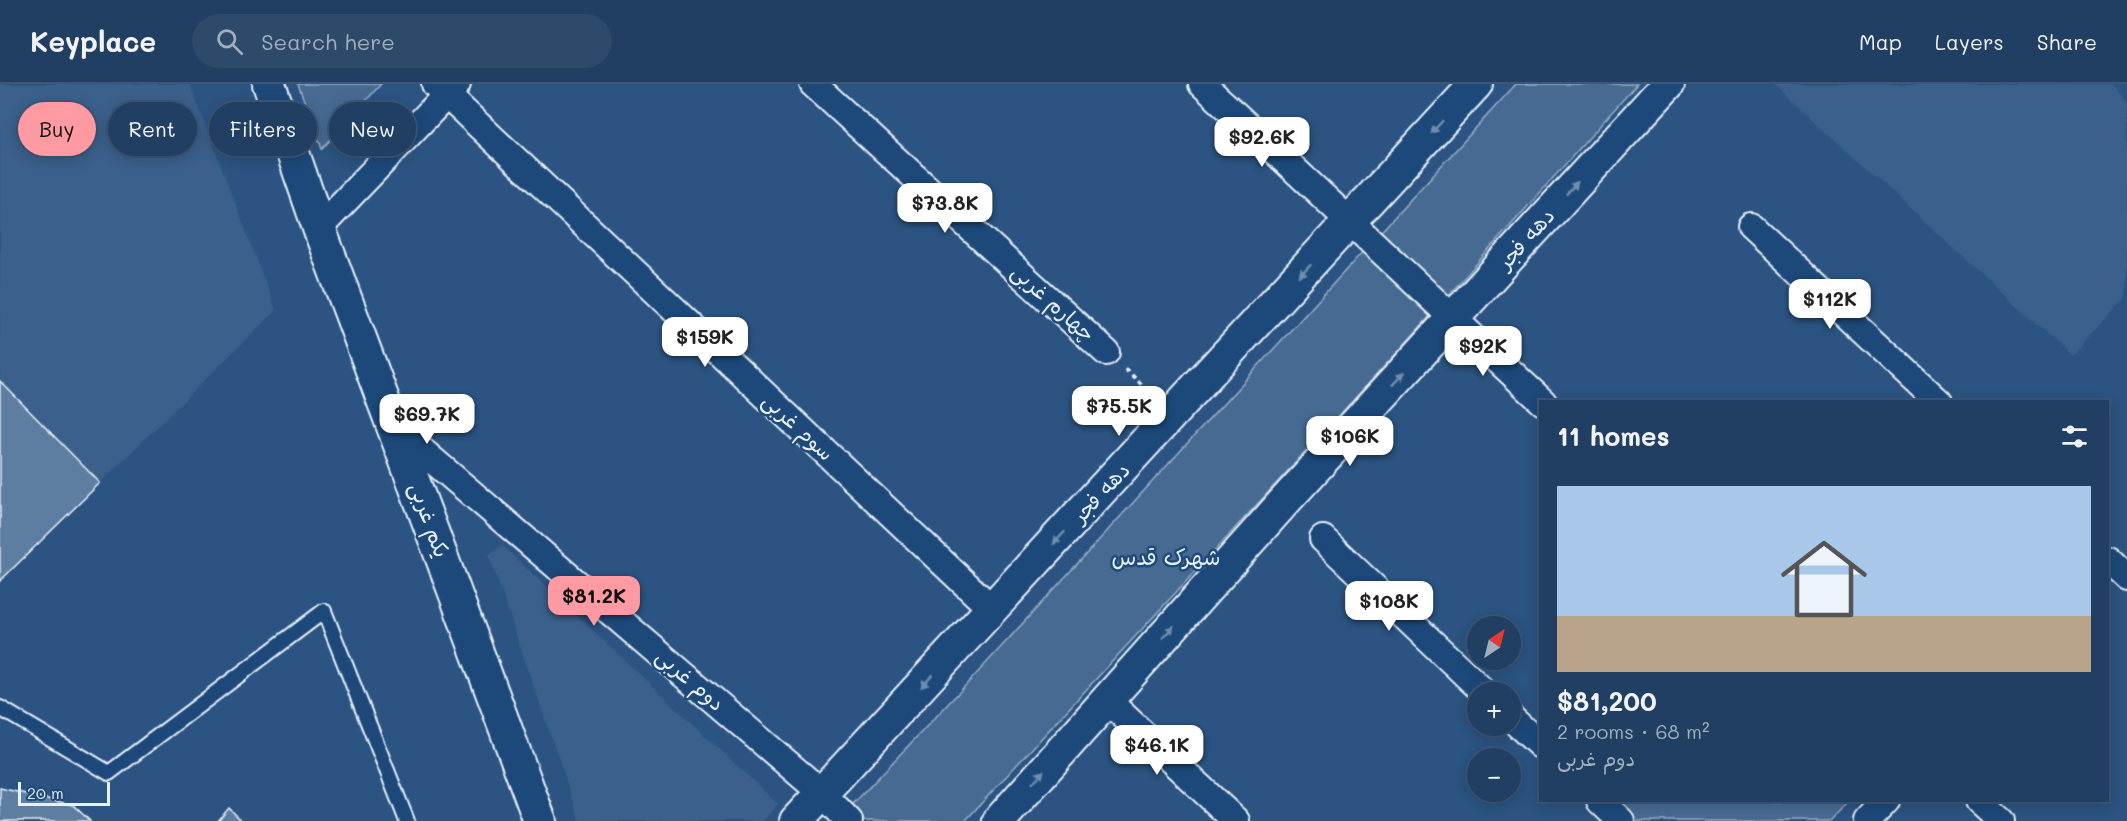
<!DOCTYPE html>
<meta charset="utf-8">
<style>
:root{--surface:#203f62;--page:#2d4a6b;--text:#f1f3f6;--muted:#a2afbe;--line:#3d5877;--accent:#ff9aa2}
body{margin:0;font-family:Mali,"Playpen Sans Arabic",sans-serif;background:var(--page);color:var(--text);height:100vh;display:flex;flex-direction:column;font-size:22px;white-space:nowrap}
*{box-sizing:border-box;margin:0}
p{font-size:20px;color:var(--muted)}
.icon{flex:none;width:33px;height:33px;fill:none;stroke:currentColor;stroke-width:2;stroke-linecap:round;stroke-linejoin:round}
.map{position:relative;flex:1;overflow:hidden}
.sheet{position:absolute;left:1539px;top:316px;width:570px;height:402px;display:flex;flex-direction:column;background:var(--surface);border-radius:0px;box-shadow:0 3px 15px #0003,0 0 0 2px var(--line)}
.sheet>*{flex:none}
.banner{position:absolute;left:18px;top:18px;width:570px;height:54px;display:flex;gap:12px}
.needle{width:39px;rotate:35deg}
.fabs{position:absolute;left:1467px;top:532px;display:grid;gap:12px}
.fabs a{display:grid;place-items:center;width:54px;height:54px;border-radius:50%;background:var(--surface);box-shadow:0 3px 15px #0003,0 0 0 2px var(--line);font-size:30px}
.scale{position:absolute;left:18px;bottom:15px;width:92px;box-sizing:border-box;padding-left:6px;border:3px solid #e8f1f8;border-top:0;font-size:16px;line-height:21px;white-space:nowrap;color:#e8f1f8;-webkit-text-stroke:4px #1f4a7a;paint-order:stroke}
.price{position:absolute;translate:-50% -51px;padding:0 14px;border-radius:12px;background:#fff;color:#222;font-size:20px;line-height:39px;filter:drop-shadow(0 2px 3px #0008)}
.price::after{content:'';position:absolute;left:50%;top:36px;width:18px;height:14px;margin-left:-9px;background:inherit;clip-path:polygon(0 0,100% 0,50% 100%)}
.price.on{background:var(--accent);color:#111}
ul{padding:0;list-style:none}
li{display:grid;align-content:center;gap:12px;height:318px;padding:0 18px}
li span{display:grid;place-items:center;height:186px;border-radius:0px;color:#555}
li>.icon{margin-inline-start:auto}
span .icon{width:108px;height:108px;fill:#fffc;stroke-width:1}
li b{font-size:26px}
h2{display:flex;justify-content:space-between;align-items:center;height:72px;padding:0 18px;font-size:26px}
.chip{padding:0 21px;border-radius:27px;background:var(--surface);box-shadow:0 3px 15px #0003,0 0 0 2px var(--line);font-size:21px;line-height:54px}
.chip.on{background:var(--accent);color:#111}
header{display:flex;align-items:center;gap:36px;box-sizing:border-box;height:84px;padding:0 30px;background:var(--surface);border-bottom:2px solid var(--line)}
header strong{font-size:28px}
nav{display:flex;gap:33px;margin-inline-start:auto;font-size:21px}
.search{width:420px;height:54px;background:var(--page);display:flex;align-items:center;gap:15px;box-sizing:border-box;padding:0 21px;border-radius:33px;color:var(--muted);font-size:22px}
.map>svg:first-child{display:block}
.built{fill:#3a608b}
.green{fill:#476b93;stroke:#98aec6;stroke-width:1.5}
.building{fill:#5d7da1;stroke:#e8f1f8;stroke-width:1.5}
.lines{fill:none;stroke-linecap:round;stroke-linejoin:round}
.service-casing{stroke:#e8f1f8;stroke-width:18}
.minor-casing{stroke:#e8f1f8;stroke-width:30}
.tertiary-casing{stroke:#e8f1f8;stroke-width:36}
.path{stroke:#e8f1f8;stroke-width:4;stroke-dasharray:4.5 4.5;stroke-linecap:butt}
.service{stroke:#1f4a7a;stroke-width:14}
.minor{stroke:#1f4a7a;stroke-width:26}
.tertiary{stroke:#1f4a7a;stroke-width:32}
.oneway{fill:#6f8dac}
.labels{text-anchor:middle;stroke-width:5;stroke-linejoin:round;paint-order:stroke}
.street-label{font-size:21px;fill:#e8f1f8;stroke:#1f4a7a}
.neighbourhood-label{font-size:22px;fill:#e8f1f8;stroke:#1f4a7a}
</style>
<header>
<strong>Keyplace</strong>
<div class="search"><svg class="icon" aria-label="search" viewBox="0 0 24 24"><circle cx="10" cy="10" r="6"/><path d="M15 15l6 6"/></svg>Search here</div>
<nav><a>Map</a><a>Layers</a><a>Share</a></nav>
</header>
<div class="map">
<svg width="2127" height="737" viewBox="0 0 2127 737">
<rect width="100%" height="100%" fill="#2b5482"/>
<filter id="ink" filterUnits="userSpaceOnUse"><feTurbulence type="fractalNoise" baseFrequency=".0167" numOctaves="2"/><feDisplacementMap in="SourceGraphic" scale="12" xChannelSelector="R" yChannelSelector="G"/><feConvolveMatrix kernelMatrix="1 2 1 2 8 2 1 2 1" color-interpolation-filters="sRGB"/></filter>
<g filter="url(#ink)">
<g class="built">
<polygon points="0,0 190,0 276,226 100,399 0,297"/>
<polygon points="1775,0 2111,0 2127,18 2127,213 2070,271"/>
<polygon points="502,461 778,720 763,737 580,737 489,472"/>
</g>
<g class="green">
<polygon points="298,0 381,0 322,65"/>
<polygon points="1516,0 1637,0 1404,261 965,737 837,737 981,585"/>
<polygon points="1613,717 1849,717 1830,737 1634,737"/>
</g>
<g class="building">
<polygon points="0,297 100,399 0,497"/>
<polygon points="0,704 73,721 90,737 0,737"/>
<polygon points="229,724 242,737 218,737"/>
</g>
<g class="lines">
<defs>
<polyline id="service" points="0,624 109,689 324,527 407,737"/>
<g id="minor">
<polyline points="435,0 993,526"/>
<polyline points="813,0 1106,268"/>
<path d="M1202,0c115,105 227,213 341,318"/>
<polyline points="1751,143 1939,318"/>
<polyline points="319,144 457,0"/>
<polyline points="394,343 822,709 849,737"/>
<polyline points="1323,455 1485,609"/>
<polyline points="2108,476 2127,494"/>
<polyline points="1107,616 1236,737"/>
<polyline points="1510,633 1540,661"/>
<polyline points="1600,717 1621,737"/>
<polyline points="1979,717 2001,737"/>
<polyline points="1867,737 1886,717"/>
</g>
<g id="tertiary">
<polyline points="269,0 319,144 540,737"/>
<polyline points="796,737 1476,0"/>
<polyline points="999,737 1283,419 1668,0"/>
</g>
</defs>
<use href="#service" class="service-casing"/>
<use href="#minor" class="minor-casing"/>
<use href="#tertiary" class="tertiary-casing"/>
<polyline class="path" points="1125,285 1150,308"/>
<use href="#service" class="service"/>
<use href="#minor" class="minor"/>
<use href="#tertiary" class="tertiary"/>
</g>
<defs><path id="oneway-solid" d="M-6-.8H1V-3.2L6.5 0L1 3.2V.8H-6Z" transform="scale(1.5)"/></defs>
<g class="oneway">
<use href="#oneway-solid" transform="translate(1437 43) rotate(132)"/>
<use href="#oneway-solid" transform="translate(1572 104) rotate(-47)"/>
<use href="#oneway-solid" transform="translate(1305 187) rotate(133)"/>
<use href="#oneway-solid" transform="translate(1398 295) rotate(-47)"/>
<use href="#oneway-solid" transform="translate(1059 454) rotate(133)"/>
<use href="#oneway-solid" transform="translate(1168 548) rotate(-48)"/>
<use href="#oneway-solid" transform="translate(927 597) rotate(133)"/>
<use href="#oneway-solid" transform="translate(1038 693) rotate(-48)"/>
</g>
</g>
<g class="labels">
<g class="street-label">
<text transform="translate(1526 155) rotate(-48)" y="7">دهه فجر</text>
<text transform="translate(1053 219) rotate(42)" y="7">چهارم غربی</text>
<text transform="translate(798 343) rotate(43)" y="7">سوم غربی</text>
<text transform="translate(1101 409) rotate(-47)" y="7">دهه فجر</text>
<text transform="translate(429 436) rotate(70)" y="7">یکم غربی</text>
<text transform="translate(690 596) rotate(41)" y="7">دوم غربی</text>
</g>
<g class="neighbourhood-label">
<text x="1166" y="481">شهرک قدس</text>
</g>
</g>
</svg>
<div class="fabs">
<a><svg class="needle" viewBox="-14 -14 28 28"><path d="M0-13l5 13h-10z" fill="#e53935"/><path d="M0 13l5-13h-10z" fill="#a2afbe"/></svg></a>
<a>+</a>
<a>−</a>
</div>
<div class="scale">20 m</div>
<b class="price" style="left:1262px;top:84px">$92.6K</b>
<b class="price" style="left:945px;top:150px">$73.8K</b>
<b class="price" style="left:1830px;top:246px">$112K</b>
<b class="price" style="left:705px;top:284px">$159K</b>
<b class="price" style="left:1483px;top:293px">$92K</b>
<b class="price" style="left:1119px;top:353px">$75.5K</b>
<b class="price" style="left:427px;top:361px">$69.7K</b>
<b class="price" style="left:1350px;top:383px">$106K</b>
<b class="price on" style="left:594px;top:543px">$81.2K</b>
<b class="price" style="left:1389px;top:548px">$108K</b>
<b class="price" style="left:1157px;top:692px">$46.1K</b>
<div class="banner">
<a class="chip on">Buy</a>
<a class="chip">Rent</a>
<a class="chip">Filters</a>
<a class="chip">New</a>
</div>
<section class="sheet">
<h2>11 homes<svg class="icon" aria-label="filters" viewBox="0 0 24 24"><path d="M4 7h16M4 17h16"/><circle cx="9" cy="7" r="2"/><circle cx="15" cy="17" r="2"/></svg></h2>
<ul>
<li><span style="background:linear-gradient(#a9c7e8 70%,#b9a48a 0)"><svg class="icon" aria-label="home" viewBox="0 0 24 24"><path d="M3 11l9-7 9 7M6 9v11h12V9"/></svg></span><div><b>$81,200</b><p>2 rooms · 68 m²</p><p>دوم غربی</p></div></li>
</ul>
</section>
</div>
